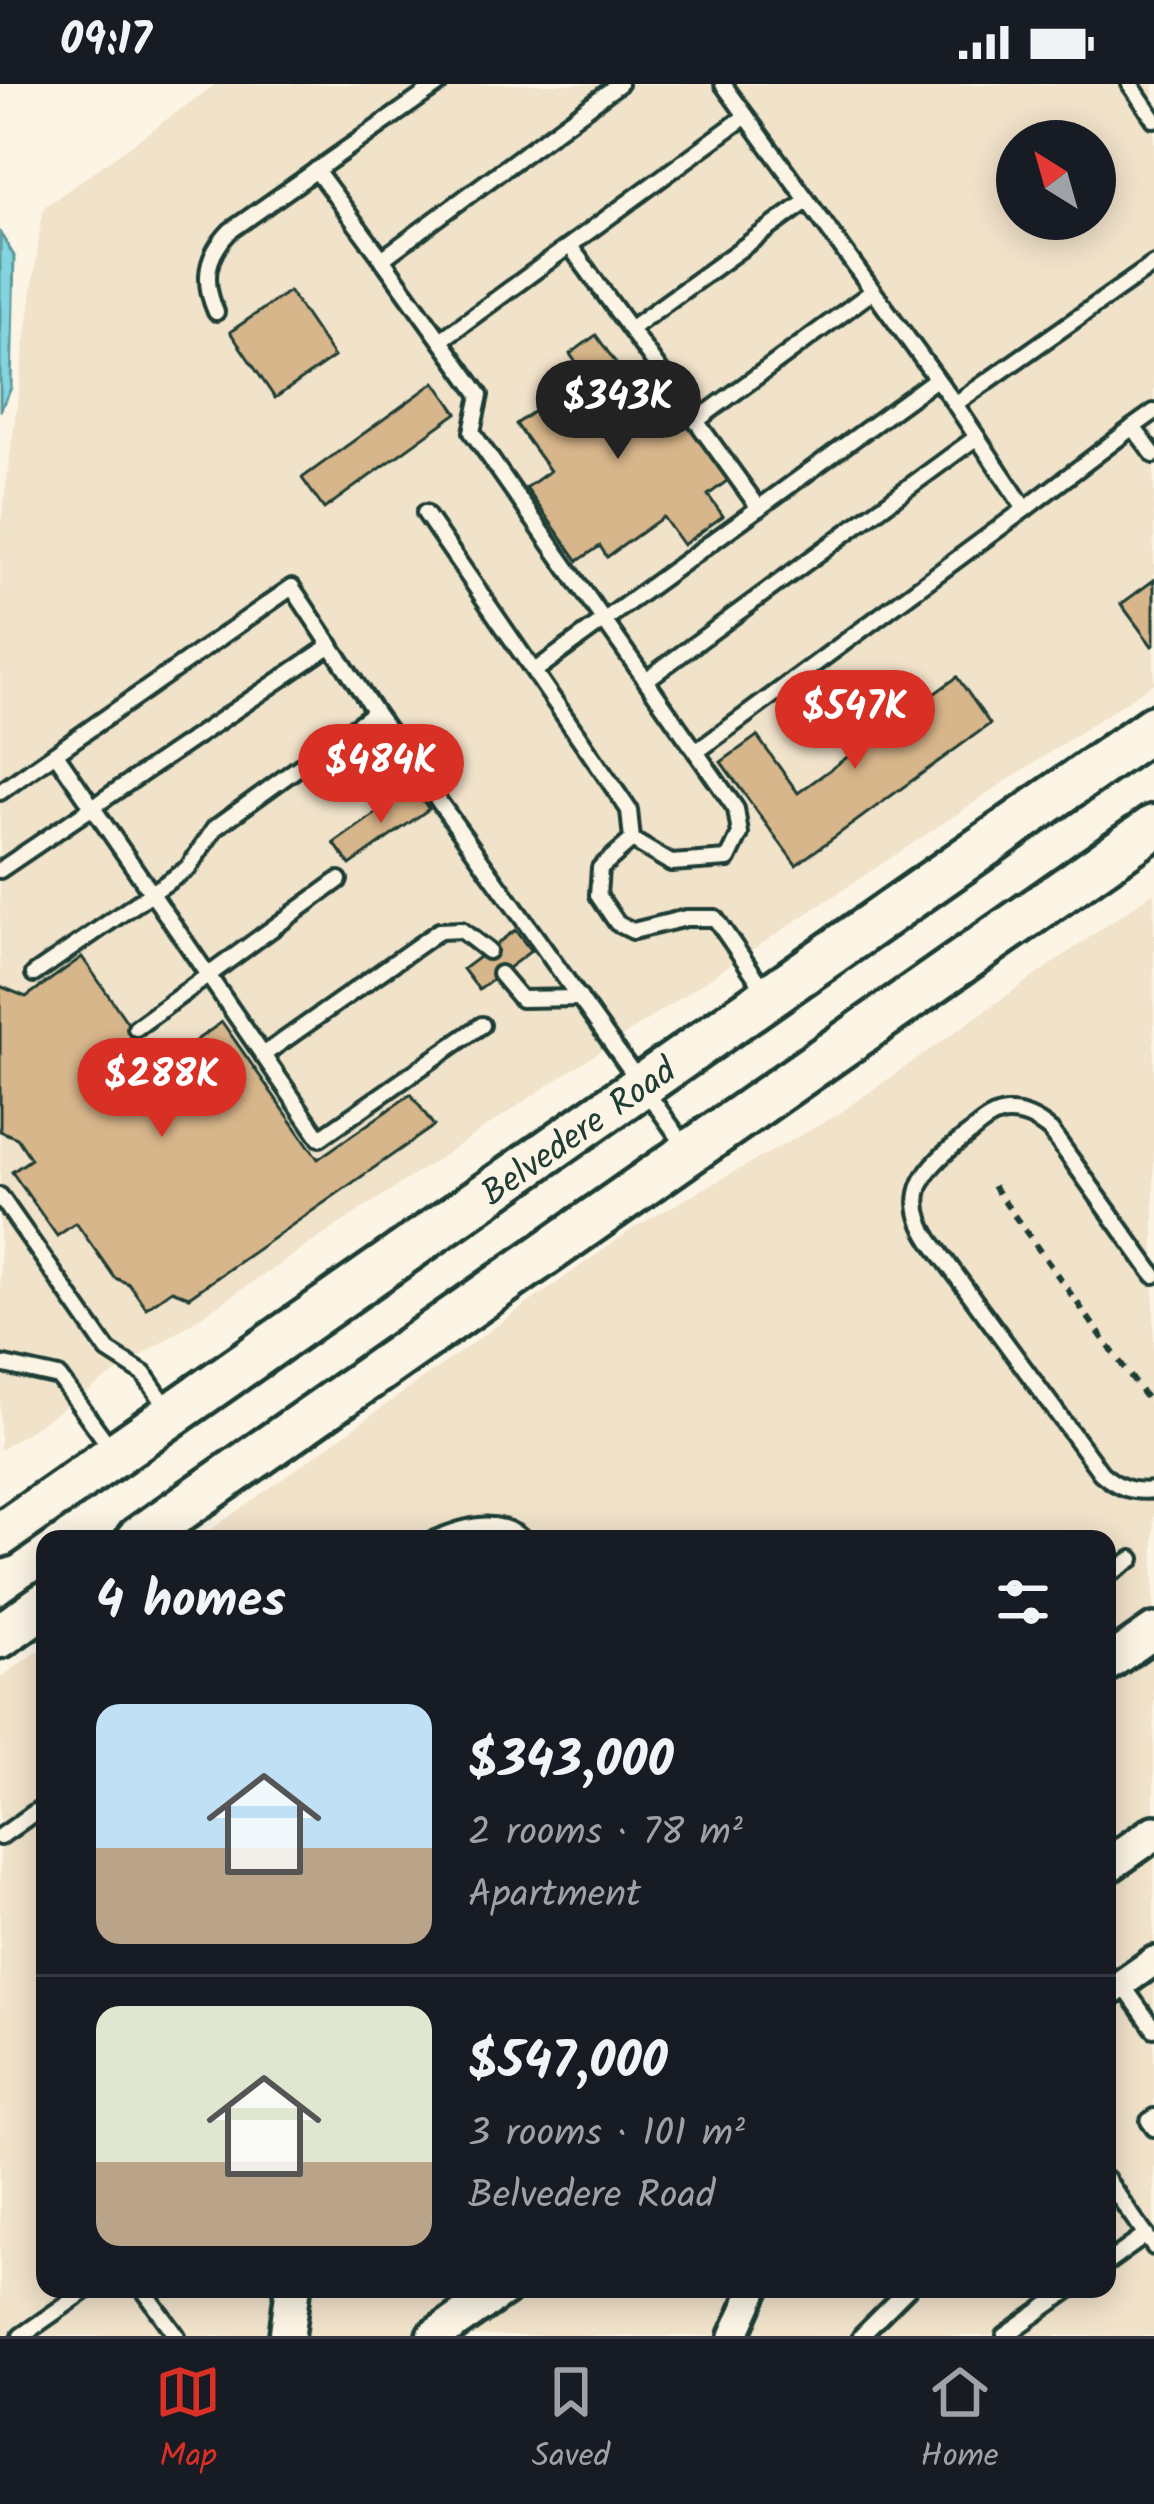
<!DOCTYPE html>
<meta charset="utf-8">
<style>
:root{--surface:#171b24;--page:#20242c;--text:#f1f3f6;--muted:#9ea1a6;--line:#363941;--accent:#d93025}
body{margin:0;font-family:Kalam,sans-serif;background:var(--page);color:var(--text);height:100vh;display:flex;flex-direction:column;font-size:45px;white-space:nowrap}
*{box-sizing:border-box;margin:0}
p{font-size:39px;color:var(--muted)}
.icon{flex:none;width:66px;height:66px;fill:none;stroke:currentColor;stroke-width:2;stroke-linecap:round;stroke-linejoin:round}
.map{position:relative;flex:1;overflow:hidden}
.side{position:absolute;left:36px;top:1446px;width:1080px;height:768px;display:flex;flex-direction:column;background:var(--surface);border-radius:24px;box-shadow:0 6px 30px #0003}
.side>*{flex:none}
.needle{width:78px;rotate:323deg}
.buttons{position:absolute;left:996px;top:36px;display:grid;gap:24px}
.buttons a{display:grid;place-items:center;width:120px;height:120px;border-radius:50%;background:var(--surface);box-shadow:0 6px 30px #0003;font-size:60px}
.price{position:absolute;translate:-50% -102px;padding:0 27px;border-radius:42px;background:var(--accent);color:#fff;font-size:39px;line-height:78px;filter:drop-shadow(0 3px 6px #0008)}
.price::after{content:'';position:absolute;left:50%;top:72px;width:36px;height:27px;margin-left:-18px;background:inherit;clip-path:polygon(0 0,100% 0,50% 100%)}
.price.current{background:#222;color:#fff}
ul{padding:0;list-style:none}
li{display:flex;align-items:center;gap:36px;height:300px;padding:0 60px}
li+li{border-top:3px solid var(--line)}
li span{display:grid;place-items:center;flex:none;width:336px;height:240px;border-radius:24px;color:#555}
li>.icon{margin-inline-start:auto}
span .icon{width:144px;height:144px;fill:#fffc;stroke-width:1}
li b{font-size:51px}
h2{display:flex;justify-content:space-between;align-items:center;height:144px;padding:0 60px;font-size:51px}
.status{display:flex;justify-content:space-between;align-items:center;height:84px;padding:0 60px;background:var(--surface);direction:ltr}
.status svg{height:33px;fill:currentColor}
.tab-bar{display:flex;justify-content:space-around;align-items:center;height:168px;border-top:3px solid var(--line);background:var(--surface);font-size:33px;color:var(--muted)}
.tab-bar a{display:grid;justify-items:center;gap:6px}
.tab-bar .current{color:var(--accent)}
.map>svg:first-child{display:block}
.built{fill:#f1e2ca;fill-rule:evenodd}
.water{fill:#83d4de;stroke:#5b989a;stroke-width:3}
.building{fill:#d8b68b;stroke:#1f3d34;stroke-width:3}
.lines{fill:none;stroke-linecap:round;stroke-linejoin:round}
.service-casing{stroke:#1f3d34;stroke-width:22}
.minor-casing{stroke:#1f3d34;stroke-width:36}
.tertiary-casing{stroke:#1f3d34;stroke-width:42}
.primary-casing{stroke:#1f3d34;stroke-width:51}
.path{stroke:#1f3d34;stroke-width:6;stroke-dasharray:9 9;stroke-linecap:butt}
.service{stroke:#fcf5e5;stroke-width:14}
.minor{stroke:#fcf5e5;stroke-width:27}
.tertiary{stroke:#fcf5e5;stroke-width:33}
.primary{stroke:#fcf5e5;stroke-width:42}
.labels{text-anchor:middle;stroke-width:12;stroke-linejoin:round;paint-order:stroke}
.street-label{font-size:36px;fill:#1f3d34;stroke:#fcf5e5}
</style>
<div class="status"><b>09:17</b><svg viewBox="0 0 49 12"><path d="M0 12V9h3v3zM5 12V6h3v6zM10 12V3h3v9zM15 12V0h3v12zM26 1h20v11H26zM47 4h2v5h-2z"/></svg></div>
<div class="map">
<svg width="1154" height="2252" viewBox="0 0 1154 2252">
<rect width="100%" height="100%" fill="#fcf5e5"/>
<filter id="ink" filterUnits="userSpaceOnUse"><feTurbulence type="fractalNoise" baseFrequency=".00833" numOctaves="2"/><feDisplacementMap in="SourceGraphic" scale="24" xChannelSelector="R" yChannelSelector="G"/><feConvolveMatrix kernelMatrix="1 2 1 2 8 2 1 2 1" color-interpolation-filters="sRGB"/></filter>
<g filter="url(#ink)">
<g class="built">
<path d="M216,0h938v599l-1154,767v-919l43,-323zM1017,57h78v78h-78z"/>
<polygon points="1154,808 1154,2252 0,2252 0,1594 45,1562 45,2205 1107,2205 1107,1455 198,1455 635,1143 837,1031"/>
</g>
<polygon class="water" points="0,149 14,172 11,304 0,327"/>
<g class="building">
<polygon points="289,207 334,273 275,314 230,248"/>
<polygon points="596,251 657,337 679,321 731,394 708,411 723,432 683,461 663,433 607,473 600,462 578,477 526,404 550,387 516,340 585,291 570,270"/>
<polygon points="435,298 457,329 324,425 302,394"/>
<polygon points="1154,496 1154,561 1152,562 1121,520"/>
<polygon points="957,593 990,640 796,781 721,678 757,652 798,709"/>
<polygon points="413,703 429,725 350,781 334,759"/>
<polygon points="515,846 531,867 479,906 463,885"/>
<polygon points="82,873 158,983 222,938 318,1075 411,1010 434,1042 189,1213 172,1206 146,1224 129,1200 115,1194 76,1139 57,1152 12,1088 31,1075 17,1054 0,1047 0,902 26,913"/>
</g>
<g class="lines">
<defs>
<g id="service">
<polyline points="723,0 955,320 1154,180"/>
<polyline points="1130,0 1154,35"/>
<polyline points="316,86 382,175 619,0"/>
<polyline points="570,162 759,424"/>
<polyline points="382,175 480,311 472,348 736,725 740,750 728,775 671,779 632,756"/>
<path d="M216,228c-14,-32 -10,-56 14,-81l209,-147"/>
<polyline points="630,245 807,117"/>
<polyline points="441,256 746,32"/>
<polyline points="696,337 873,207"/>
<polyline points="1133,343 1154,328"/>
<polyline points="1025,425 1133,343 1154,371"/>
<polyline points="425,429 629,726 632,756"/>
<polyline points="536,586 936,295"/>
<polyline points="646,596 977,353"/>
<polyline points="696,668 1025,425 955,320"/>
<polyline points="56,670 320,1054 482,941"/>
<polyline points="0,708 292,503 375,628 688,1066"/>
<polyline points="632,756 600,784 598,811 617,839 633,847 686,834 715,834 766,908"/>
<polyline points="0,786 331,561"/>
<polyline points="34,890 188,784 215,744 375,628"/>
<polyline points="500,890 521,915 580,914"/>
<polyline points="136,944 339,796"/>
<polyline points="263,971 439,847 461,846 488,867"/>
<polyline points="0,1112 108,1267 144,1290 169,1326"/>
<path d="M1154,1191l-103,-144c-13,-11 -27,-19 -44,-18 -17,1 -29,14 -42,24 -38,29 -66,56 -34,104l170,232c16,14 31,20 53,17"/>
<polyline points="0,1280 59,1293 112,1366"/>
<path d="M435,1455c29,-12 61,-23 88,0"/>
<polyline points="1107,1492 1132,1475"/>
<polyline points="0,1753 45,1721"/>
<polyline points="1122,1900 1154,1945"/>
<polyline points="1154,2033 1149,2037 1154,2044"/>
<polyline points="1107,2096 1154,2163"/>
<polyline points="1107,2179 1146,2151"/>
<polyline points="143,2205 177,2252"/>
<polyline points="21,2252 88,2205"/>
<polyline points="861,2252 908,2205"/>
<polyline points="1005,2252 1071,2205"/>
</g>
<g id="minor">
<polyline points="1107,1910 1154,1877"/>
<polyline points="734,2252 755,2205"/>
</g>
<g id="tertiary">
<polyline points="1107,1580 1154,1547"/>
<polyline points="1107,1782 1154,1749"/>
<polyline points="287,2252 293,2205"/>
<polyline points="435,2252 503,2205"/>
</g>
<g id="primary">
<path id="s1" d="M0,1451l1154,-808"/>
<polyline points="138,1455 1154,743"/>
<polyline points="0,1552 45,1520"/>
</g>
</defs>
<use href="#service" class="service-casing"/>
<use href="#minor" class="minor-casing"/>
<use href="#tertiary" class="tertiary-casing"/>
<use href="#primary" class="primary-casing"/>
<polyline class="path" points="993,1102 1154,1325"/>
<use href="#service" class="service"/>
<use href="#minor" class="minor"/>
<use href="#tertiary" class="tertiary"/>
<use href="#primary" class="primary"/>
</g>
</g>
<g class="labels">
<g class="street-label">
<text dy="13" stroke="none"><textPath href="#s1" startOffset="705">Belvedere Road</textPath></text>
</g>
</g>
</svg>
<div class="buttons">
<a><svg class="needle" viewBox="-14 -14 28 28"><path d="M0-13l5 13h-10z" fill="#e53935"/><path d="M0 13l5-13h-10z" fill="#9ea1a6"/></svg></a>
</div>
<b class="price current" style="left:618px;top:378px">$343K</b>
<b class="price" style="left:855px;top:688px">$547K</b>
<b class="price" style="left:381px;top:742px">$484K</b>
<b class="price" style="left:162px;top:1056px">$288K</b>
<section class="side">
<h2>4 homes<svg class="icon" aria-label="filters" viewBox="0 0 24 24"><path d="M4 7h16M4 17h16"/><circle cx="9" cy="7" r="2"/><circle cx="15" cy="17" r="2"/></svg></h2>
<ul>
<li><span style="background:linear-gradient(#bfe0f5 60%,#b9a48a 0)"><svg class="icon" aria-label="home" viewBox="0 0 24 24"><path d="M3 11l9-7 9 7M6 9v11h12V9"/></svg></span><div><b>$343,000</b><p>2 rooms · 78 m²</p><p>Apartment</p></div></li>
<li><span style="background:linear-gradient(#dfe7d0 65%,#b9a48a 0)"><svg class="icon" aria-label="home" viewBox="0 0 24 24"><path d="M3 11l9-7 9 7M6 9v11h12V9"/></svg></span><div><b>$547,000</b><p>3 rooms · 101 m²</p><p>Belvedere Road</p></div></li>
</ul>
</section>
</div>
<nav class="tab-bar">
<a class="current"><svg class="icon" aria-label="map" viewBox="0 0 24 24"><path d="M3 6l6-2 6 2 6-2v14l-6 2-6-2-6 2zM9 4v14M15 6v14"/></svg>Map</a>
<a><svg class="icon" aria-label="saved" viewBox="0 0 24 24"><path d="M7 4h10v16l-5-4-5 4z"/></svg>Saved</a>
<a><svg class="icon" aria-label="home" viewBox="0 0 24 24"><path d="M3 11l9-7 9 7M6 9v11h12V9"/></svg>Home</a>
</nav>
